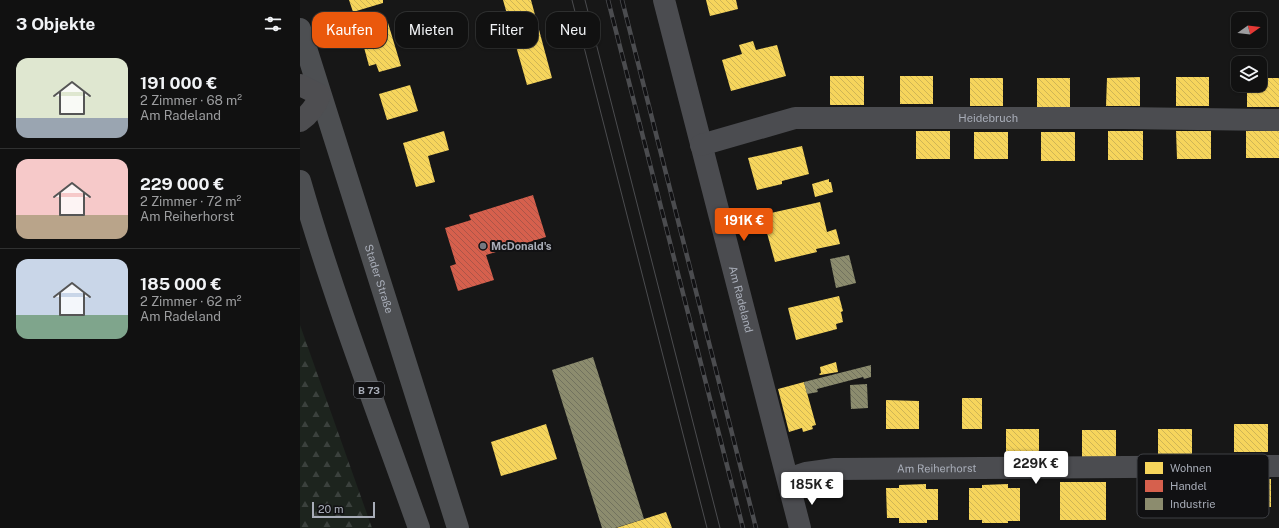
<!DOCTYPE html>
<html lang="de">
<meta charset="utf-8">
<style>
:root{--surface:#111;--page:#1a1a1a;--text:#f1f3f6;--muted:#9c9d9f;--line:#303131;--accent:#ea580c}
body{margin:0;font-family:"Public Sans",sans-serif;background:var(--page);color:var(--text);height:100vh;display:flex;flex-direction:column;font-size:15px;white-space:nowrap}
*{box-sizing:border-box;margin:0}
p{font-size:13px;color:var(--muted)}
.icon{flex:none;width:22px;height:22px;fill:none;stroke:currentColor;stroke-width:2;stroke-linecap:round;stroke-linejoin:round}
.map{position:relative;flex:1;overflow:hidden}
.details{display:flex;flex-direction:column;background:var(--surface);width:300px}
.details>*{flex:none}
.top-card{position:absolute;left:12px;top:12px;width:380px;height:36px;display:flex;gap:8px}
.needle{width:26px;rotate:75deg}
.fabs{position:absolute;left:931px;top:12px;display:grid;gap:8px}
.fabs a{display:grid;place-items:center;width:36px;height:36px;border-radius:8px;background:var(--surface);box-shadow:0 1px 3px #0004,0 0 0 1px var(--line);font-size:20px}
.scale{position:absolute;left:12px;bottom:10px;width:63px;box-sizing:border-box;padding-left:4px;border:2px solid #a8adb8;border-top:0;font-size:11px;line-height:14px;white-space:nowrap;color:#a8adb8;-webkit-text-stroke:3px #111113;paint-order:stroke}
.price{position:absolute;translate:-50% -34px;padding:0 9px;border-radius:4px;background:#fff;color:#222;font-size:13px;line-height:26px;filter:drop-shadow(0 1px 2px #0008)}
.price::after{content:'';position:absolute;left:50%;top:24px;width:12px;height:9px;margin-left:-6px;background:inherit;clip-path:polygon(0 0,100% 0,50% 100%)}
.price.active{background:var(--accent);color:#fff}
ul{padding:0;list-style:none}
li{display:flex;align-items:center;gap:12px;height:100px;padding:0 16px}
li+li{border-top:1px solid var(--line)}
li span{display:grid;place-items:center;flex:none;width:112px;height:80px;border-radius:12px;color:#555}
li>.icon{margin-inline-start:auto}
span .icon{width:48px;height:48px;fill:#fffc;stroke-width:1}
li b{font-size:17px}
h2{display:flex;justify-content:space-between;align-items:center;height:48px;padding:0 16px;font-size:17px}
.tag{padding:0 14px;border-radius:12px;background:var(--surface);box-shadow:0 1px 3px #0004,0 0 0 1px var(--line);font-size:14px;line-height:36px}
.tag.active{background:var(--accent);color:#fff}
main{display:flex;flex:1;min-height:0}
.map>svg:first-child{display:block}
.forest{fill:url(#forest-firs)}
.homes{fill:url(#homes-back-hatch)}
.shops{fill:url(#shops-back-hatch)}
.industry{fill:url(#industry-back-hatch)}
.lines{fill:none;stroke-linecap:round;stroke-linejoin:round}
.street{stroke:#4b4c50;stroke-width:22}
.primary{stroke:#4d4f52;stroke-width:22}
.highway{stroke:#4e4e51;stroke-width:22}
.tram{stroke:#4b4c4f;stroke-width:1}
.rail-casing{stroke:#4b4c4f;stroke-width:4.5}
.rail{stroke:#111113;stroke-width:3;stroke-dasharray:9;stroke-linecap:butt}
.poi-dot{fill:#757880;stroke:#111113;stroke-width:1.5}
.labels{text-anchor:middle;stroke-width:4;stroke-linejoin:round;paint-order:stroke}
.shield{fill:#111113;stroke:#7b7e86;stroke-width:1}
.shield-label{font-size:10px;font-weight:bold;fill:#a8adb8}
.street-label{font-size:11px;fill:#a8adb8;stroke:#111113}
.poi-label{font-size:11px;font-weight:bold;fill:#a8adb8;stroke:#111113;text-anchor:start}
.key{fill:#111113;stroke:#3e4045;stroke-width:1}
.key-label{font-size:11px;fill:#a8adb8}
</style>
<main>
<section class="details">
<h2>3 Objekte<svg class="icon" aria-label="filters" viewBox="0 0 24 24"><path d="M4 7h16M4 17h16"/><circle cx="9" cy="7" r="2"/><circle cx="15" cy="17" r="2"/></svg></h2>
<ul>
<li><span style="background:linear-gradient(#dfe7d0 75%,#9aa5b1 0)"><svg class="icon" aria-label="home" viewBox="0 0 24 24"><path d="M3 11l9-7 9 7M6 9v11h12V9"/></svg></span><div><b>191 000 €</b><p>2 Zimmer · 68 m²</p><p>Am Radeland</p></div></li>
<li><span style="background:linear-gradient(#f6c9c9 70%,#b9a48a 0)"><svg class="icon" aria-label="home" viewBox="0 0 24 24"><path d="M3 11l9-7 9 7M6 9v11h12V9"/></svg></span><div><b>229 000 €</b><p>2 Zimmer · 72 m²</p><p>Am Reiherhorst</p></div></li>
<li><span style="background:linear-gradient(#c9d6e8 70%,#7fa58c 0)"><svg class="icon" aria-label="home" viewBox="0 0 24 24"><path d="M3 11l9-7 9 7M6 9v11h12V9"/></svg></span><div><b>185 000 €</b><p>2 Zimmer · 62 m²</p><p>Am Radeland</p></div></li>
</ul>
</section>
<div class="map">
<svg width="979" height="528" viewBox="0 0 979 528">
<defs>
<pattern id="forest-firs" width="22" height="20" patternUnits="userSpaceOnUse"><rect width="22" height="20" fill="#1d241e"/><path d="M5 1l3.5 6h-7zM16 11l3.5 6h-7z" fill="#3b413d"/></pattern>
<pattern id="homes-back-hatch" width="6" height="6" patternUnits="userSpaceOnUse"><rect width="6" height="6" fill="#f6d55c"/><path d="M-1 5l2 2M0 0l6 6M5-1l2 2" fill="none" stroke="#cfb555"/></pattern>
<pattern id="shops-back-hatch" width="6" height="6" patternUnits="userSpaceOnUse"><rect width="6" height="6" fill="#d6604d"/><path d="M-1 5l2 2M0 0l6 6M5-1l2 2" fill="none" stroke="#ad5548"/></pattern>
<pattern id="industry-back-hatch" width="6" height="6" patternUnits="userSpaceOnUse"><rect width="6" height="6" fill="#8c8c6e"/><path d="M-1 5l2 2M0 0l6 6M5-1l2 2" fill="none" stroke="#71725e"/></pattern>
</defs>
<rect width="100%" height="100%" fill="#171717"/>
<polygon class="forest" points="0,325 72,528 0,528"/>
<g class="homes">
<polygon points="49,0 83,0 83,3 53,12"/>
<polygon points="203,0 231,0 252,78 227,85"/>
<polygon points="406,0 436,0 438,9 410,16"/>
<polygon points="88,23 101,66 79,72 76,64 69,66 62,40 69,38 66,29"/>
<polygon points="453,41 456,50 477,45 486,76 431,91 422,60 442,54 439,45"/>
<rect x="530" y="76" width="34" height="29"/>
<rect x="600" y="76" width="33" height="28"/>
<polygon points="840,77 840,106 806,106 807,78"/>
<rect x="876" y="77" width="33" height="29"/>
<rect x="670" y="78" width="33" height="28"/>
<rect x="737" y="78" width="33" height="29"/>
<polygon points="960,78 979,78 979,107 947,107 947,85 960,85"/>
<polygon points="110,85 118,111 87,120 79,94"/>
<polygon points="144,131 149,150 128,156 135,182 116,187 103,143"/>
<rect x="616" y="131" width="34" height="28"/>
<rect x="808" y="131" width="35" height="29"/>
<polygon points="876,131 911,131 911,159 877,159"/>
<rect x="946" y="131" width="33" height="27"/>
<rect x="674" y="132" width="34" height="27"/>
<rect x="741" y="132" width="34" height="29"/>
<polygon points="502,146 509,174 482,181 482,184 457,190 448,158"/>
<polygon points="529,179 529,182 531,182 533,192 515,197 512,184"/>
<polygon points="520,202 527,232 536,229 540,244 516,249 517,252 475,262 462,215"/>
<polygon points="539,296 543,311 541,312 543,322 536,324 537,329 496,340 488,308"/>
<polygon points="536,362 538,372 520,375 519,374 521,373 520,367"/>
<polygon points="504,382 516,425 512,426 513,429 503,432 502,428 489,432 478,389"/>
<rect x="662" y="398" width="20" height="31"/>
<polygon points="586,400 619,401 619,429 586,429"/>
<polygon points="246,424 257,459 201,476 191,442"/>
<rect x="934" y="424" width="34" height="28"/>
<rect x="706" y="429" width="33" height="28"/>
<polygon points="858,429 892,429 892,457 858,458"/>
<rect x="782" y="430" width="34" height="29"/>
<rect x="937" y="479" width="34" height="28"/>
<rect x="760" y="482" width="46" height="38"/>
<polygon points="626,484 626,489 638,489 638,520 627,520 627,523 599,523 599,518 587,518 586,488 599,488 599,485"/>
<polygon points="708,484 708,488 720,488 720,521 708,521 708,523 682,523 682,520 669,520 669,488 682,488 682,485"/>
<polygon points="366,512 372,528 316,528"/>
</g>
<polygon class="shops" points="233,195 246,237 186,255 194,280 158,291 150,266 156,264 145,228 171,220 169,215"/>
<g class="industry">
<polygon points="549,255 556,283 536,288 530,259"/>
<polygon points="293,357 344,519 315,528 302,528 252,370"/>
<polygon points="571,365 571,377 564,379 563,377 517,389 518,392 507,394 504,382"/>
<polygon points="567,384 568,408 551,409 550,385"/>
</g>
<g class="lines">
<g class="street">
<path id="s1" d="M364,0l136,528"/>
<path id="s2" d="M401,145l94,-27h327l157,2"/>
<path id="s3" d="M488,479l18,-6 29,-4 444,-3"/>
</g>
<g class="primary">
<path id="s4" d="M0,29l158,499"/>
<path d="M0,181c34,118 78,232 119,347"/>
</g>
<path class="highway" d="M0,85l20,10c-4,11 -10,19 -20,26"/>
<g class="tram">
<polyline points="272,0 407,528"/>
<polyline points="285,0 420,528"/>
</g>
<defs>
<g id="rail">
<polyline points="308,0 443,528"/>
<polyline points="322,0 456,528"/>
</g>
</defs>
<use href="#rail" class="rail-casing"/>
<use href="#rail" class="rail"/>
</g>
<circle class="poi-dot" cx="183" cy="246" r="4"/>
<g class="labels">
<rect class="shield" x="54" y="382" width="30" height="16" rx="3"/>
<g class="shield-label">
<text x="69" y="394">B 73</text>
</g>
<g class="street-label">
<text dy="4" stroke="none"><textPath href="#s2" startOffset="291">Heidebruch</textPath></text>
<text dy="4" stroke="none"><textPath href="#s4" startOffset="262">Stader Straße</textPath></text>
<text dy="4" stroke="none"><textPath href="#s1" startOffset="309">Am Radeland</textPath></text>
<text dy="4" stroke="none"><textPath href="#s3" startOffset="150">Am Reiherhorst</textPath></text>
</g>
<g class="poi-label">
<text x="191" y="250">McDonald's</text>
</g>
</g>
<rect x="837" y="454" width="132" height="64" rx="6" class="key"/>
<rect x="845" y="462" width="18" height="12" fill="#f6d55c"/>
<rect x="845" y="480" width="18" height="12" fill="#d6604d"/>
<rect x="845" y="498" width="18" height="12" fill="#8c8c6e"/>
<g class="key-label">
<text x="870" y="472">Wohnen</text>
<text x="870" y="490">Handel</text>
<text x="870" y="508">Industrie</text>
</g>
</svg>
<div class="fabs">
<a><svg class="needle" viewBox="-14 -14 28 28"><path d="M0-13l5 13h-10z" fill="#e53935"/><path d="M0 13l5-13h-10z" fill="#9c9d9f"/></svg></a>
<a><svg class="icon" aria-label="layers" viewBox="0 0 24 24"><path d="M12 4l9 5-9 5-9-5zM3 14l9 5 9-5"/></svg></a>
</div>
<div class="scale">20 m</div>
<b class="price active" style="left:444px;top:242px">191K €</b>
<b class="price" style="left:736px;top:485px">229K €</b>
<b class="price" style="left:512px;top:506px">185K €</b>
<div class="top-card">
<a class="tag active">Kaufen</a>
<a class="tag">Mieten</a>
<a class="tag">Filter</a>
<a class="tag">Neu</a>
</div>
</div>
</main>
